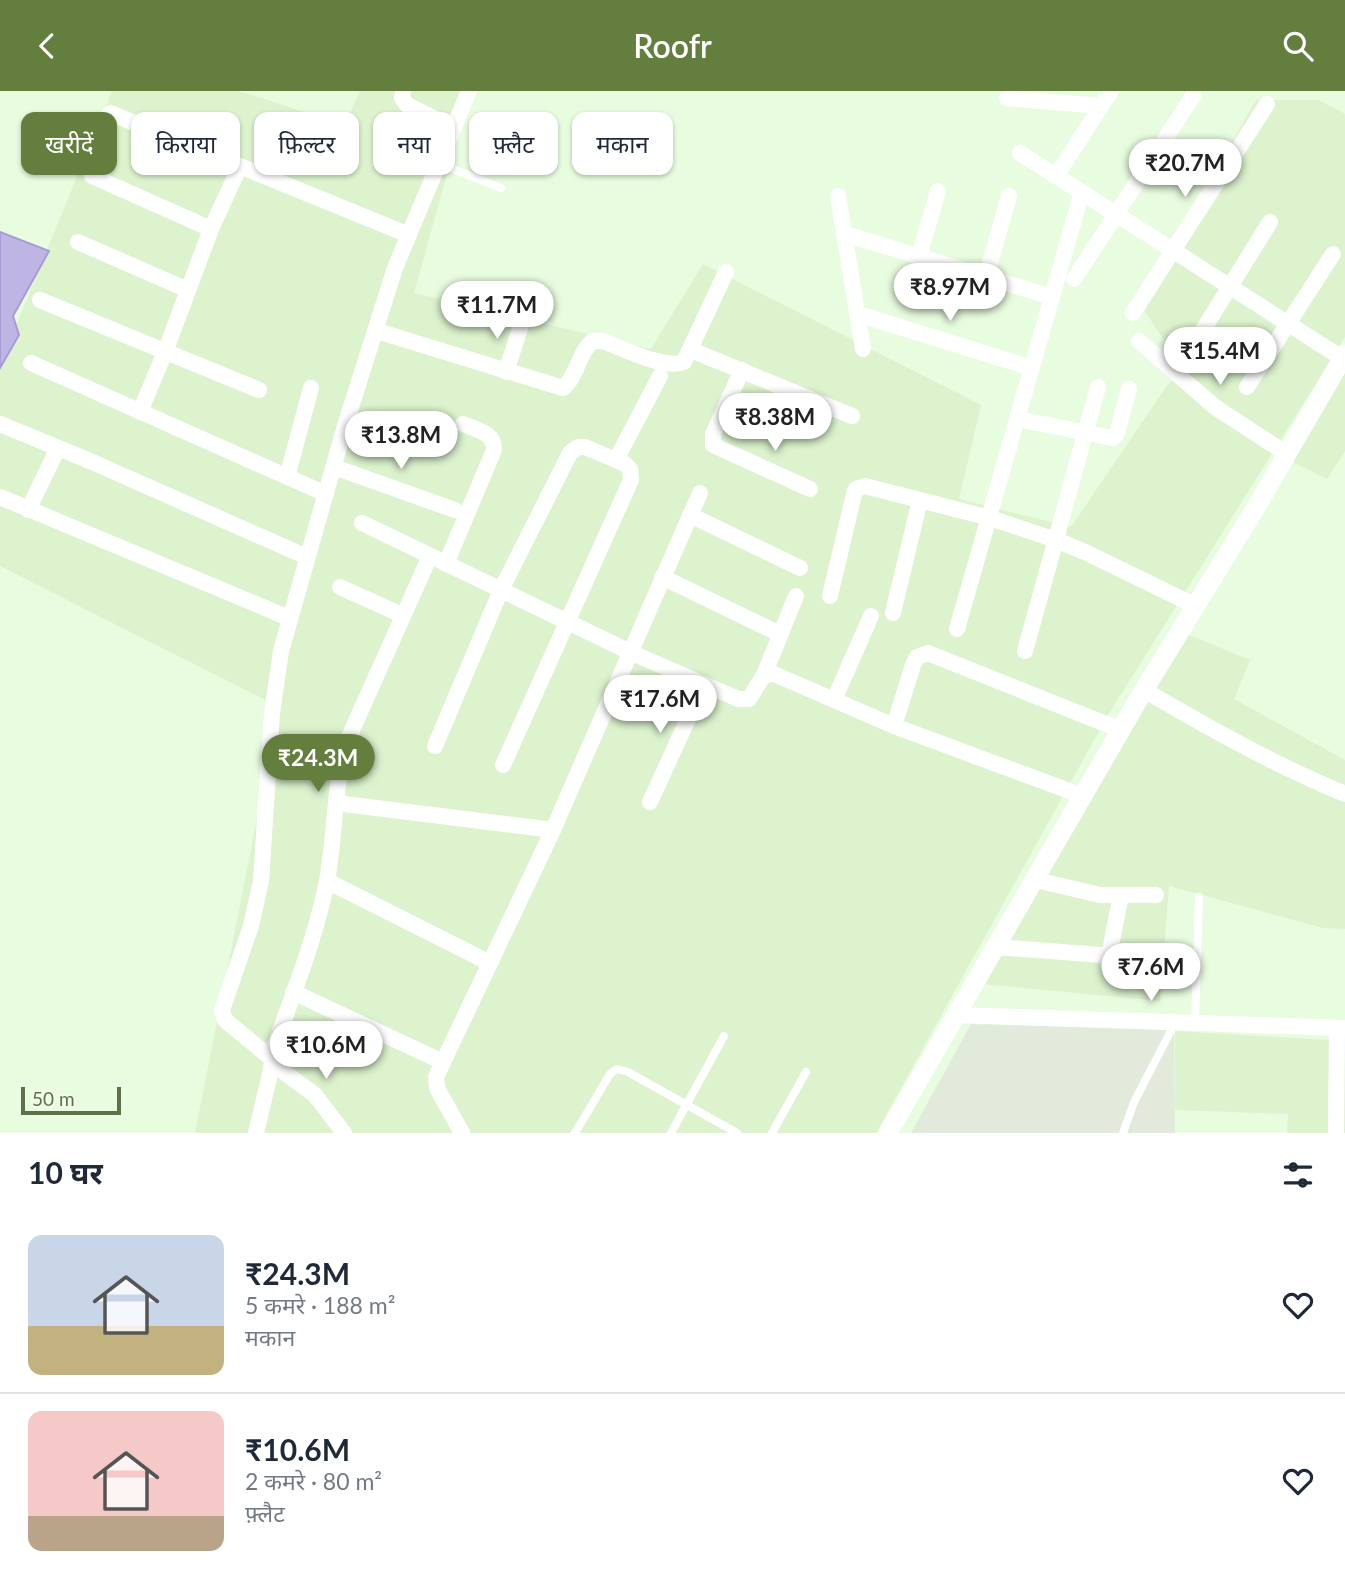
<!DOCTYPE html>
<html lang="hi">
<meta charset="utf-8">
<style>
:root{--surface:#fff;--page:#f2f2f3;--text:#1f2937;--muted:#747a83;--line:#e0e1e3;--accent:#637e3d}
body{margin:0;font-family:Lato,"Noto Sans Devanagari",sans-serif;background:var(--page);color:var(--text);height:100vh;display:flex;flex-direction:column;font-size:26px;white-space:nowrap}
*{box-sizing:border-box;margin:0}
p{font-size:23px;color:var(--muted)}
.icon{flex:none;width:38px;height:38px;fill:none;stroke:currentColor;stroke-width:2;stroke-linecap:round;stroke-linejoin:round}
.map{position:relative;height:1042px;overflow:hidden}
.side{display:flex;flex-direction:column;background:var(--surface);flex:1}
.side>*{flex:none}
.guide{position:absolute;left:21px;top:21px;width:700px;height:63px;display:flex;gap:14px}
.scale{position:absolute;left:21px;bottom:18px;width:100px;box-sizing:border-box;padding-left:7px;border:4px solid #607148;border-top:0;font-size:19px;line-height:24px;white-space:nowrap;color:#607148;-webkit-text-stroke:5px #eeffe5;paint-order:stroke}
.price{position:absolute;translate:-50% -60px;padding:0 16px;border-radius:24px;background:#fff;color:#222;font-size:23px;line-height:46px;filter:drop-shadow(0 2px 4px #0008)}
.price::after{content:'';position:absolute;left:50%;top:42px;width:21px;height:16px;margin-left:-10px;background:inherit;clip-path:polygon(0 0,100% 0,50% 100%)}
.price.selected{background:var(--accent);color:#fff}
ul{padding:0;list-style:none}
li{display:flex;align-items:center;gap:21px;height:175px;padding:0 28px}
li+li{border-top:2px solid var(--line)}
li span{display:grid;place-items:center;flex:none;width:196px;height:140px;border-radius:14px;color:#555}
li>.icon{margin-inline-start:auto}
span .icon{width:84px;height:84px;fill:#fffc;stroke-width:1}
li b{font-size:30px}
h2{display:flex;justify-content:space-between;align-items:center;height:84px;padding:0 28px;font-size:30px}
.tag{padding:0 24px;border-radius:14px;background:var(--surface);box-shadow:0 2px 5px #0004;font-size:24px;line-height:63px}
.tag.selected{background:var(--accent);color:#fff}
header{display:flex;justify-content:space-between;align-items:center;height:91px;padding:0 28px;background:var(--accent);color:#fff;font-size:32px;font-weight:600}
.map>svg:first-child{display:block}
.residential{fill:#dcf3ce}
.industrial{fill:#e2eadb}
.water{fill:#bfb5e4;stroke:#a89bd6;stroke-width:2}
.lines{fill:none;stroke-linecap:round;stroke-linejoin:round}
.service{stroke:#fff;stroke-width:8}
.minor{stroke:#fff;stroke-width:16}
.tertiary{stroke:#fff;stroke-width:19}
</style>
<header><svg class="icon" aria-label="back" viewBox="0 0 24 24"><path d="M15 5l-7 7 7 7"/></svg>Roofr<svg class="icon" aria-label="search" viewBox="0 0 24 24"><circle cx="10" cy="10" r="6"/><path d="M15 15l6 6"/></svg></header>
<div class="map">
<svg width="1345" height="1042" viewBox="0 0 1345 1042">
<rect width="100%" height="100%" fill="#e8fcdf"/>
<g class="residential">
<polygon points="112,0 239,0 345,34 360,0 474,0 458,44 414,202 651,258 703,173 981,314 959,408 1071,436 1181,274 1139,212 1256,9 1319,9 1345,23 1345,246 1108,624 876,1042 195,1042 279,616 0,475 0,274"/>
<polygon points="1345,278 1345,360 1327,388 1287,368"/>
<polygon points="1187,543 1250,569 1234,608 1345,669 1345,838 1323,837 1169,795 1160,910 982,893"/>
<polygon points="1175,940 1345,950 1345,1042 1287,1042 1288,1023 1175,1019"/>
</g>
<polygon class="industrial" points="971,933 1174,939 1175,1042 911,1042"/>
<polygon class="water" points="0,141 49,160 13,225 19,244 0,277"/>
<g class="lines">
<g class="service">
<polyline points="440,73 501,97"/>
<polyline points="1195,932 1199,806"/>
<polyline points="575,1042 610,983 617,978 628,981 737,1042"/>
<polyline points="671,1042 724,945"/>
<polyline points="772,1042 806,981"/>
<polyline points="1123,1042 1134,1011 1175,932"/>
</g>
<g class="minor">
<polyline points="403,0 402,7 407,14 454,37"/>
<polyline points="1007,7 1101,15"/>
<polyline points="110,22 409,144"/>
<polyline points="1020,62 1342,267"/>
<polyline points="92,85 211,138 165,261 140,321"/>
<polyline points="1056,85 1111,0"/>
<polyline points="838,105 863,258"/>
<polyline points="211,138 240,75"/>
<polyline points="845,143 1052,206"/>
<polyline points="78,151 188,199"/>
<polyline points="919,166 938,100"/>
<polyline points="986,186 1009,105"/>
<polyline points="1074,188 1193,5"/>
<polyline points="40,209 259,299"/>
<polyline points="1133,222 1267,13"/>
<polyline points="858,223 1032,277"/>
<path d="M377,240l186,57c15,-12 15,-36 30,-47h10c19,7 62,29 81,21l42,-90"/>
<polyline points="1139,250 1215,316 1287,363"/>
<polyline points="691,259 852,325"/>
<polyline points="1190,260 1270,131"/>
<polyline points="31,272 326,403"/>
<polyline points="742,279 713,343 713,354 810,398"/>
<polyline points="506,281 522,231"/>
<polyline points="1247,296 1333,163"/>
<polyline points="1018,328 1113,347 1117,342 1129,298"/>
<polyline points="0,333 90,370 307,466"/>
<polyline points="616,369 660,285"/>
<polyline points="334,376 455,419"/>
<polyline points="287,386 311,297"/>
<polyline points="0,406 289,527"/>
<polyline points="28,419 58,357"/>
<polyline points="690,424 800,477"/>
<polyline points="362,432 630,561 738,608 749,608 764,584 774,583 894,635 1083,705"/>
<path d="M446,473l48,-114c1,-17 -17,-20 -31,-26"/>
<polyline points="662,486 780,543"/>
<polyline points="340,496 402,524"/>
<polyline points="830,505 854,403 856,398 865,395 990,427 1056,449 1085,461 1196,515"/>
<polyline points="893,522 920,409"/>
<polyline points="957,538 1082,101"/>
<polyline points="1025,560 1098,296"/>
<polyline points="764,584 796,505"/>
<path d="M1144,599c65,38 131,75 201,104"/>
<polyline points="834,609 871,525"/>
<polyline points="894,635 913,574 917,566 928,562 1121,639"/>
<polyline points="435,655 501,499 570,362 578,356 585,356 625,373 630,378 631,389 503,674"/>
<polyline points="650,711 704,593"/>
<polyline points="336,712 553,739"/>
<polyline points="1036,789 1100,804 1156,804"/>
<polyline points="327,790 490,872"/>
<polyline points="996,856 1167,869"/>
<polyline points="1109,865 1121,804"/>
<polyline points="293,901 443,971"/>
<polyline points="955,924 1345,937"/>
<path d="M271,965c20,-57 44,-115 56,-175 8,-44 7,-89 17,-133l86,-192"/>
<polyline points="273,973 315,1004 344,1042"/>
<polyline points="256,1042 271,979 272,968 225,929 222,919 251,835 261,790 272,622 281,560 345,335 395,177 469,0"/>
<polyline points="462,1042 437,997 436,986 553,739 700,402"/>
<polyline points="1336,1042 1337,937"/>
</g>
<polyline class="tertiary" points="888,1042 1144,599 1255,418 1345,263"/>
</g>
</svg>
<div class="scale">50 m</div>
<b class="price" style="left:1185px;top:108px">₹20.7M</b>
<b class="price" style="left:950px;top:232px">₹8.97M</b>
<b class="price" style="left:497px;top:250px">₹11.7M</b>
<b class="price" style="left:1220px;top:296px">₹15.4M</b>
<b class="price" style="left:775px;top:362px">₹8.38M</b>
<b class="price" style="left:401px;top:380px">₹13.8M</b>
<b class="price" style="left:660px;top:644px">₹17.6M</b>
<b class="price selected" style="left:318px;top:703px">₹24.3M</b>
<b class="price" style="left:1151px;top:912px">₹7.6M</b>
<b class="price" style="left:326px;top:990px">₹10.6M</b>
<div class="guide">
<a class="tag selected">खरीदें</a>
<a class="tag">किराया</a>
<a class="tag">फ़िल्टर</a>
<a class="tag">नया</a>
<a class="tag">फ़्लैट</a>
<a class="tag">मकान</a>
</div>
</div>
<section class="side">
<h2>10 घर<svg class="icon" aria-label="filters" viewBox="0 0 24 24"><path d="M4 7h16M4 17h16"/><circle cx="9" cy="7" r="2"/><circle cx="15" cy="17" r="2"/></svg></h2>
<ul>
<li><span style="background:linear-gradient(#c9d6e8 65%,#c2b280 0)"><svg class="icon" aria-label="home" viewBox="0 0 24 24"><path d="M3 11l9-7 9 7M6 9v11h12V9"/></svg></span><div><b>₹24.3M</b><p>5 कमरे · 188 m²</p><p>मकान</p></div><svg class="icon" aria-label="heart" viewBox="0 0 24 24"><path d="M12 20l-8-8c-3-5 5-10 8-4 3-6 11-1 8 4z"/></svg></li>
<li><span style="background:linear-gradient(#f6c9c9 75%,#b9a48a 0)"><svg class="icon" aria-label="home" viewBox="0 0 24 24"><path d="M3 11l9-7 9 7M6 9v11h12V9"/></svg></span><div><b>₹10.6M</b><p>2 कमरे · 80 m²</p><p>फ़्लैट</p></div><svg class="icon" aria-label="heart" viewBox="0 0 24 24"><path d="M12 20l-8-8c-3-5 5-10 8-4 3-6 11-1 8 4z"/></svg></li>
</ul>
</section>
